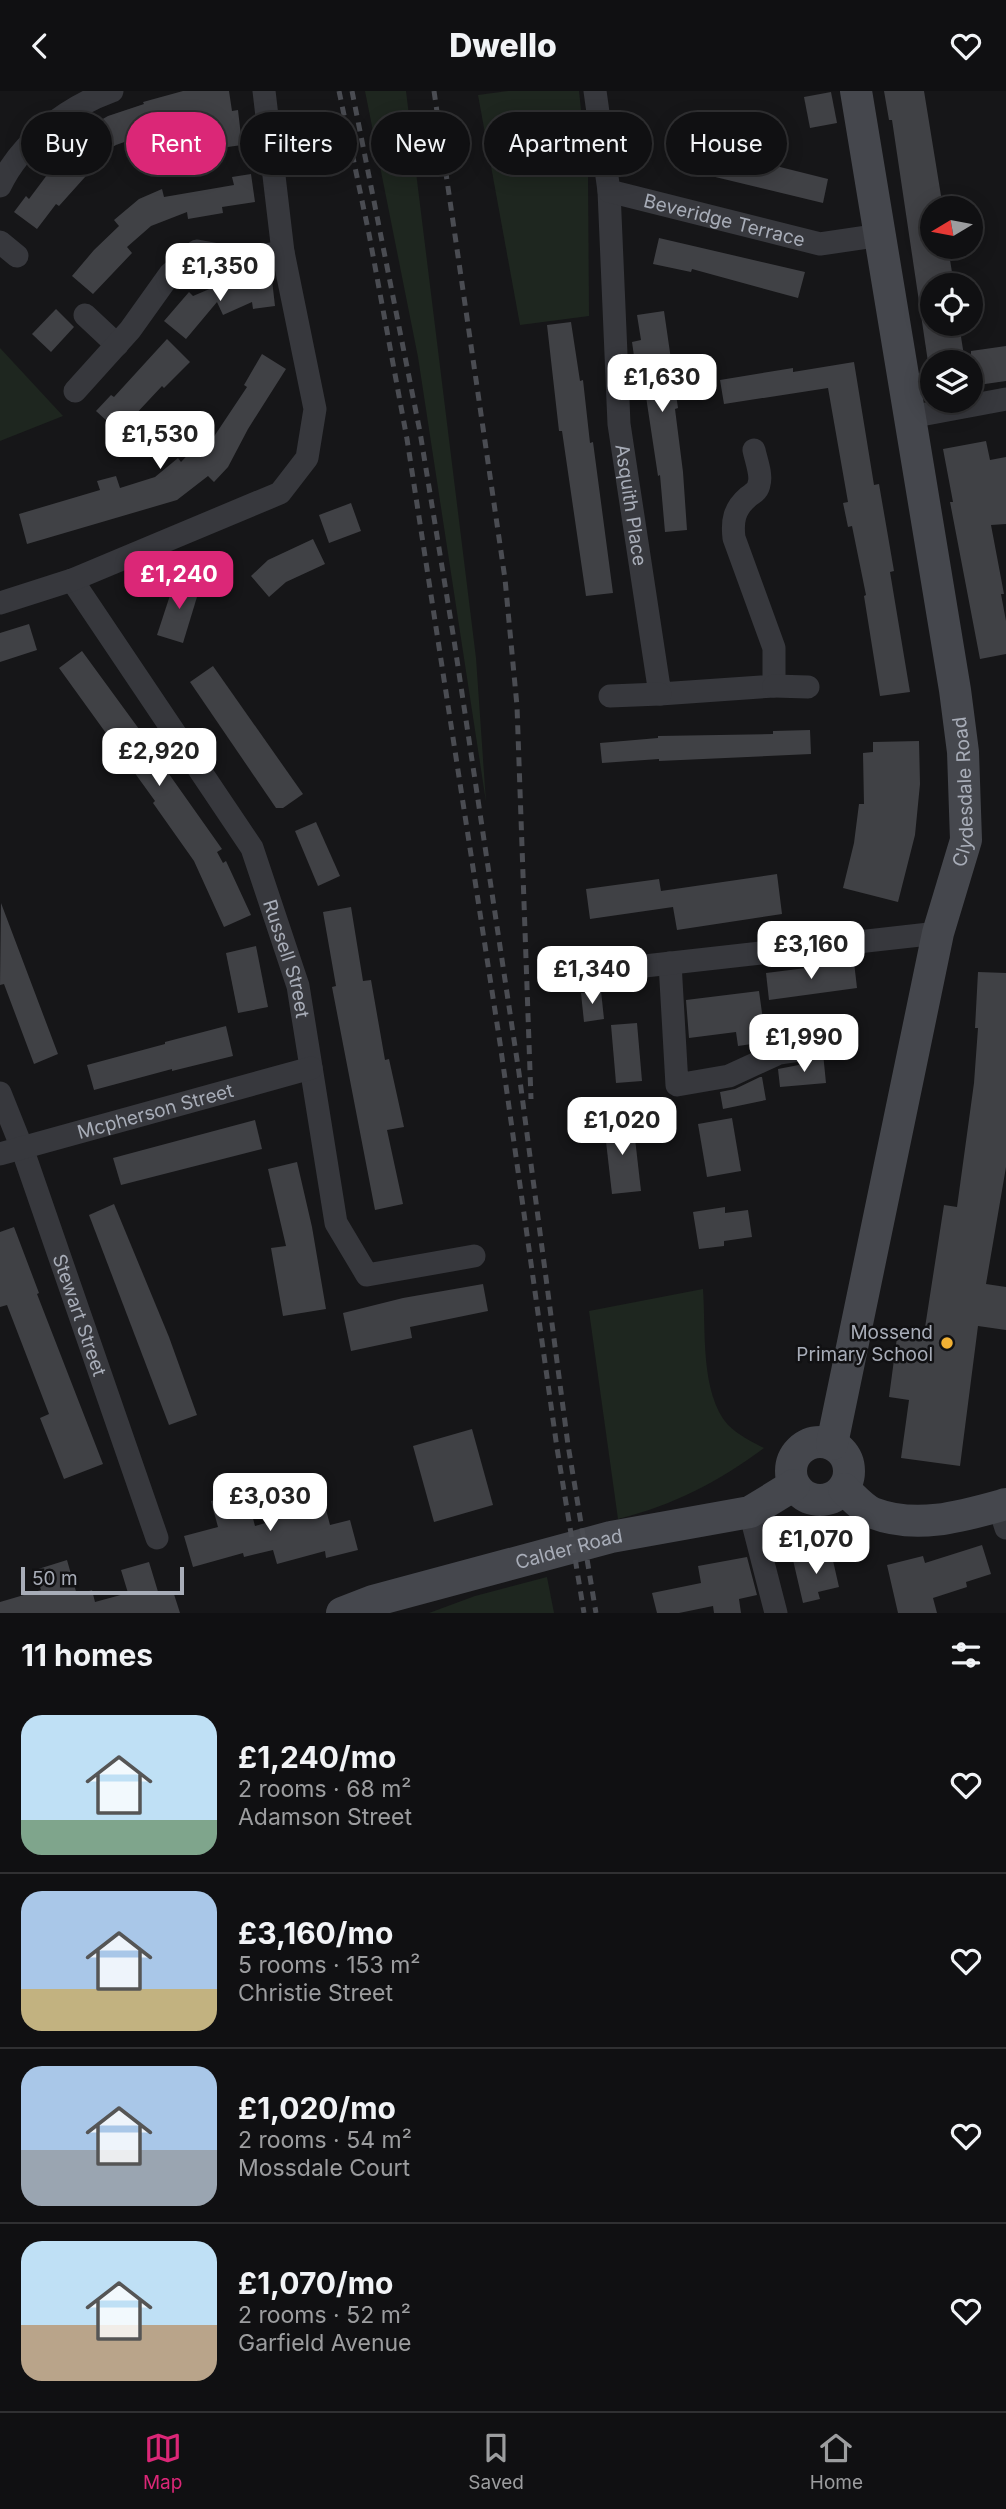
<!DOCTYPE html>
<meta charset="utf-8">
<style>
:root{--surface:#101012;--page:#19191b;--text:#f1f3f6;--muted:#9c9d9f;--line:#303032;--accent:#db2777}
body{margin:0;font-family:Inter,sans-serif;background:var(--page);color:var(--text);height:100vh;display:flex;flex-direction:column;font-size:26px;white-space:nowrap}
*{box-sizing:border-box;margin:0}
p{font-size:23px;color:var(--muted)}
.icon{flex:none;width:38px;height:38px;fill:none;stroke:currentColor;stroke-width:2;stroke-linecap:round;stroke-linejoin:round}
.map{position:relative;height:1522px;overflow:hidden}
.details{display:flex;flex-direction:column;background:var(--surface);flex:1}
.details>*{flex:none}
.hud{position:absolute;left:21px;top:21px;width:964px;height:63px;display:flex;gap:14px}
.needle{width:46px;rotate:260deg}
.buttons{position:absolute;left:920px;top:105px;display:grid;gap:14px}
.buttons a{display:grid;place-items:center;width:63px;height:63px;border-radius:50%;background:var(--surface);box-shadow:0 4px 18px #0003,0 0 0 2px var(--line);font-size:35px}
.scale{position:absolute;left:21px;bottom:18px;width:163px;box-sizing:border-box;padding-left:7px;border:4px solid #a8adb8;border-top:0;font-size:19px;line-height:24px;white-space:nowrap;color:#a8adb8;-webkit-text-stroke:5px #111113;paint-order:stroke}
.price{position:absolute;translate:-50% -60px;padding:0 16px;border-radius:14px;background:#fff;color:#222;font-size:23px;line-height:46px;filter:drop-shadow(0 2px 4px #0008)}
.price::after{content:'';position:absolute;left:50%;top:42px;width:21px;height:16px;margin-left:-10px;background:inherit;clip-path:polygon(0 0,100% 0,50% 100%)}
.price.selected{background:var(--accent);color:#fff}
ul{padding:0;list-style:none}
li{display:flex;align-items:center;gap:21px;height:175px;padding:0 21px}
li+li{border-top:2px solid var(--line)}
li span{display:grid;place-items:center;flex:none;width:196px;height:140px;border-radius:21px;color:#555}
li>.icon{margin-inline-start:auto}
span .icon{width:84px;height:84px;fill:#fffc;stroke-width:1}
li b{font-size:30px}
h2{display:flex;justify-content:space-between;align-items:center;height:84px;padding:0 21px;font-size:30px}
.chip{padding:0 24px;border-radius:32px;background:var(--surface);box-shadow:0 4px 18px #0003,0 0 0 2px var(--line);font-size:24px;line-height:63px}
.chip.selected{background:var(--accent);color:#fff}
header{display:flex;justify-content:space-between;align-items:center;height:91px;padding:0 21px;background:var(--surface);font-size:32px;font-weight:800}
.dock{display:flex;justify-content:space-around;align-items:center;height:98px;border-top:2px solid var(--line);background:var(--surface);font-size:19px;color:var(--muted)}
.dock a{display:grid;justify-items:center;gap:4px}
.dock .selected{color:var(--accent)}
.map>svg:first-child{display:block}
.green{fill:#1e261f}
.building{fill:#404145}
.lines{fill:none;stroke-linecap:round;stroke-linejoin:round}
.street{stroke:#37383d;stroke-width:23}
.secondary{stroke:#45474d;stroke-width:32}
.rail{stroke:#4a4c52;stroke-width:5;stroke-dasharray:9 7;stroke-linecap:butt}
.poi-dot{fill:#f2b134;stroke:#111113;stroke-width:2.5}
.labels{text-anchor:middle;stroke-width:5;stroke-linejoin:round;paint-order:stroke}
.street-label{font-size:19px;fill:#a8adb8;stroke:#111113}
.poi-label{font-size:19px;fill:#a8adb8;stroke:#111113;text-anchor:end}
</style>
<header><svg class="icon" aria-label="back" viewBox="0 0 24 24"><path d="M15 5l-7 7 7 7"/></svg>Dwello<svg class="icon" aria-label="heart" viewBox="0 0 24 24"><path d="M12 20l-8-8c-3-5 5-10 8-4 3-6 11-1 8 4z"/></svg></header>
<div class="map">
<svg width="1006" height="1522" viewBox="0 0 1006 1522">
<rect width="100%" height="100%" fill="#161618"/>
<g class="green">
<polygon points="365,0 406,0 476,567 486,711 418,266"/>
<polygon points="508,0 579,0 588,83 589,225 520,234 478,4"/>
<polygon points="0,257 63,325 0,350"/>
<path d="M703,1198c3,41 -3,104 25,136 10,10 24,17 36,23 -46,34 -90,57 -146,71l-29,-208z"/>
<polygon points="547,1486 554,1522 429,1522 475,1505"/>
</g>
<g class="building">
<polygon points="183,0 229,0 232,20 238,19 242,54 213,58 209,27 141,45 116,54 88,69 94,76 59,115 56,113 37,138 14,121 26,105 29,108 56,72 82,46 80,41 108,25 144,13 143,11"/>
<polygon points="884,0 924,0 943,117 933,117 933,156 948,156 954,194 933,194 933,233 959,233 965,271 928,271 892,29 889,29"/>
<polygon points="831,1 837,32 810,37 804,6"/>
<polygon points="684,52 828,88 823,112 678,77"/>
<polygon points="251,83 255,111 222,116 223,122 188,128 187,121 151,135 127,156 132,162 93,203 72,185 94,159 119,135 114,129 139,108 162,98 164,106 234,94 232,86"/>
<polygon points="659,147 805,181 798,207 692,178 691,181 653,173"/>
<polygon points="240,185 235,192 272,189 275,215 253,218 252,211 223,224 217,211 186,248 164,230 189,201 193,205"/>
<polygon points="56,218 74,236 51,261 32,243"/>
<polygon points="664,220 678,317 675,318 683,381 687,439 665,441 660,384 658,385 645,299 639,300 632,251 641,249 637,224"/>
<polygon points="571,231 580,290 583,289 590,352 593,351 613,502 586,505 562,340 559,340 547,234"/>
<polygon points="167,248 190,271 164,297 162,295 119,341 96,320 111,304 114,306"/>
<polygon points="1006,255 1006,290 971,295 971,260"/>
<polygon points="262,263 286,278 248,338 228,376 214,391 208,385 177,409 27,453 19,423 100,399 97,390 116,385 120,397 155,386 178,367 181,371 201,350 207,356 247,296 244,294"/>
<polygon points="854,271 874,394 879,393 894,480 890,481 910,601 880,605 864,505 866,504 852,435 848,436 843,412 848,411 828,297 724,313 720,289 793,277 793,281"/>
<polygon points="986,350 990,369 1006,366 1006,433 991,434 1004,503 1001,503 1006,530 1006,563 980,568 950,411 953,411 943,358"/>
<polygon points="351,412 361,440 329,452 319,424"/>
<polygon points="313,448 325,473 286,491 269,506 251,485 268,469"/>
<polygon points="175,489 200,496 183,552 157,544"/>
<polygon points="29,533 37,559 0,571 0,542"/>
<polygon points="82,560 166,675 164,676 222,758 217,761 223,772 226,770 251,824 224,836 194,770 153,712 155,710 59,577"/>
<polygon points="213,575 303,703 283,717 276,717 190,591"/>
<polygon points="810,639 811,663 659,670 659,668 602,672 600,652 658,647 658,645 773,643 773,640"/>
<polygon points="919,650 920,693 915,744 898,811 843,797 854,752 859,713 864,713 863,662 873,661 873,651"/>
<polygon points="316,731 340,785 318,795 295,740"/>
<polygon points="777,783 782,823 677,839 673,816 590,828 586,798 659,788 661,800"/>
<polygon points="1,812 58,963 34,973 4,893 0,894"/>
<polygon points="351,816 363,890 371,889 385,969 389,968 404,1036 387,1039 403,1113 375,1119 332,896 336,895 323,821"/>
<polygon points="256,855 268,916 238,922 226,862"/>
<polygon points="854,871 857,897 769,909 766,882"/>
<polygon points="978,881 1006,882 1006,1076 986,1193 1006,1196 1006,1239 978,1235 960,1375 901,1367 909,1309 889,1306 898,1239 924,1243 944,1114 957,1116 974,992 978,937 975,937"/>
<polygon points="601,900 604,928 584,931 581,902"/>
<polygon points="759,900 766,951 738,955 736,941 689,947 686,909"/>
<polygon points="637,932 642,990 616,992 611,934"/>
<polygon points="226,935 233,965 172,980 172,978 94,999 87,974 165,953 165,951"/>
<polygon points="823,962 826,992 780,996 778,978 809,972"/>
<polygon points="760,986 762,986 766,1009 723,1018 720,1001 735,998"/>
<polygon points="732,1027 741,1080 707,1086 698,1033"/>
<polygon points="255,1029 262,1058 121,1094 113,1067"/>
<polygon points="633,1030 641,1100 612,1103 604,1033"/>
<polygon points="297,1071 312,1136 326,1218 283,1225 271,1157 286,1155 268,1078"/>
<polygon points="114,1113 169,1246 197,1324 169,1334 89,1124"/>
<polygon points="725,1116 725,1122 748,1119 752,1146 724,1150 724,1155 699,1158 693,1121"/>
<polygon points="14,1136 39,1202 37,1203 103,1373 64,1388 40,1327 49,1323 7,1214 0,1216 0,1141"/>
<polygon points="483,1193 488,1220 410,1236 412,1247 351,1260 343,1222 403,1207"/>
<polygon points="472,1338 493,1414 434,1431 413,1355"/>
<polygon points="246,1401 255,1435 297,1423 293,1411 322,1403 330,1434 350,1429 358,1459 326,1467 325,1460 277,1473 273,1459 244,1466 243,1462 193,1476 184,1445 218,1436 211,1410"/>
<polygon points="982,1454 991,1483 966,1491 967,1496 933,1507 937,1522 898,1522 887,1474 923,1465 925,1472"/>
<polygon points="831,1461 839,1496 818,1501 820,1508 803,1512 793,1469"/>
<polygon points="747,1466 757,1504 739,1508 741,1522 714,1522 713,1515 679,1522 657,1522 652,1502 701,1492 698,1475"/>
<polygon points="67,1469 77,1504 92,1499 95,1511 128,1502 121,1479 149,1471 159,1504 173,1500 180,1522 0,1522 0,1511 41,1499 35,1479"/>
</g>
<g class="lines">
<g class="street">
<path id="s1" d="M595,0l14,100 10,233 41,270 114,-8v-38l-40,-110c-2,-17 0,-29 14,-41 5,-4 10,-6 11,-13 3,-9 -3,-24 -5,-34"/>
<path d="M0,95c21,-44 67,-79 112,-95"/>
<path id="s2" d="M609,100l211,53 61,-9"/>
<polyline points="0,151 17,165"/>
<polyline points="85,224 117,254"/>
<polyline points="75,300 130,239 170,183 197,160 240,168 283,161"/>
<polyline points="910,326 1006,308"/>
<path id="s3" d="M72,489l180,268 46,138 38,237 31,52 107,-19"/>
<polyline points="0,512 72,489 280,402 307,367 315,318 283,161 264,0"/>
<polyline points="774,595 808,596"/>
<polyline points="610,605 660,603"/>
<polyline points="670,872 677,994 729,985 779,962 806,958"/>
<polyline points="609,879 938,842"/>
<path id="s4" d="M0,1002l22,55 135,390"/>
<path id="s5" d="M0,1063l311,-86"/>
<polyline points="999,1415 1006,1437"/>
<polyline points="750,1421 776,1522"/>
</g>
<g class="secondary">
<circle cx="820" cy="1380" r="29"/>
<path id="s6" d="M832,1353l106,-511 28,-93 -3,-88 -8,-62 -99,-599"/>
<path d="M844,1398c8,7 19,20 29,24 44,17 90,3 133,-9"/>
<path id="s7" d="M342,1522l31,-12 238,-64 139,-25 44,-27"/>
</g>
<g class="rail">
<polyline points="339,0 369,143 407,348 500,952 557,1357 584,1522"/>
<polyline points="352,0 420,341 454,549 519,982 568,1354 596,1522"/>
<polyline points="434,0 505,488 517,615 531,1008"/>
</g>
</g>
<circle class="poi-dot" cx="947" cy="1252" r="7"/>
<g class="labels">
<g class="street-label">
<text dy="7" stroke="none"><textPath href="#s2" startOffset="119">Beveridge Terrace</textPath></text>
<text dy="7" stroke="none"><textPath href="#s1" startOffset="416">Asquith Place</textPath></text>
<text dy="7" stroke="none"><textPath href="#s6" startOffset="667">Clydesdale Road</textPath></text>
<text dy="7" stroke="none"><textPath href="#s3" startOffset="439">Russell Street</textPath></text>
<text dy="7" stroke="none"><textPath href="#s5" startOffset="161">Mcpherson Street</textPath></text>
<text dy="7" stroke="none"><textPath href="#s4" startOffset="236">Stewart Street</textPath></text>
<text dy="7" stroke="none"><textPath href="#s7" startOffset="236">Calder Road</textPath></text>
</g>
<g class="poi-label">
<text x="933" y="1248">Mossend<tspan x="933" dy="22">Primary School</tspan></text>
</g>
</g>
</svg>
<div class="buttons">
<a><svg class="needle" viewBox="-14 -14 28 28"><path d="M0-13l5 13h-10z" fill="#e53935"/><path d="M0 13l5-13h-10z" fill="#9c9d9f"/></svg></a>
<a><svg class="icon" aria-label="locate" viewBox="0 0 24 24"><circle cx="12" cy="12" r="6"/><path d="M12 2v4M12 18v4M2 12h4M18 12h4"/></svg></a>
<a><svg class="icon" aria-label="layers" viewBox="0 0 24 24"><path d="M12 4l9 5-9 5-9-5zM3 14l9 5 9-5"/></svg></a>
</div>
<div class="scale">50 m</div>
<b class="price" style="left:220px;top:212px">£1,350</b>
<b class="price" style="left:662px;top:323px">£1,630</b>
<b class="price" style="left:160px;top:380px">£1,530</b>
<b class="price selected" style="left:179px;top:520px">£1,240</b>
<b class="price" style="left:159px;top:697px">£2,920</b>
<b class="price" style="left:811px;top:890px">£3,160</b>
<b class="price" style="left:592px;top:915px">£1,340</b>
<b class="price" style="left:804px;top:983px">£1,990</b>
<b class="price" style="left:622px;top:1066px">£1,020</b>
<b class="price" style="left:270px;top:1442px">£3,030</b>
<b class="price" style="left:816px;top:1485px">£1,070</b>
<div class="hud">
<a class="chip">Buy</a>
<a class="chip selected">Rent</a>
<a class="chip">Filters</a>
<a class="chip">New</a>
<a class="chip">Apartment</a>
<a class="chip">House</a>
</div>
</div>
<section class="details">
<h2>11 homes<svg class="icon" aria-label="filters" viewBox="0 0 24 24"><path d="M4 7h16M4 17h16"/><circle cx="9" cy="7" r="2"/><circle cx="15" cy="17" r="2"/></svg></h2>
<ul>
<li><span style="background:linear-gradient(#bfe0f5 75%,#7fa58c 0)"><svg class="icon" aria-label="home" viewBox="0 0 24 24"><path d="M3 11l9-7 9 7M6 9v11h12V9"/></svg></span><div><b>£1,240/mo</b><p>2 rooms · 68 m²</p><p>Adamson Street</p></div><svg class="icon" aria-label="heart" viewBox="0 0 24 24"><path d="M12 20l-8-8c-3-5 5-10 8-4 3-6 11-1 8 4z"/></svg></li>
<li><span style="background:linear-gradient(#a9c7e8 70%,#c2b280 0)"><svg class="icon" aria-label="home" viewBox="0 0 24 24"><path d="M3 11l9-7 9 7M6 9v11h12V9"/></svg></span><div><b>£3,160/mo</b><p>5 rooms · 153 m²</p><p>Christie Street</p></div><svg class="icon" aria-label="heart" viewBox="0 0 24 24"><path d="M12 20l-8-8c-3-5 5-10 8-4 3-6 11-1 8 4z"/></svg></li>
<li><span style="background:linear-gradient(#a9c7e8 60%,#9aa5b1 0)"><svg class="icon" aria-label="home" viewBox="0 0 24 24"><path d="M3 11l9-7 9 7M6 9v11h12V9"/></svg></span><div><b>£1,020/mo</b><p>2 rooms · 54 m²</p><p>Mossdale Court</p></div><svg class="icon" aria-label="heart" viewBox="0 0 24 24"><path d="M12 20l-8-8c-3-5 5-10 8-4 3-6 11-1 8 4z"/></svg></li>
<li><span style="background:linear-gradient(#bfe0f5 60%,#b9a48a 0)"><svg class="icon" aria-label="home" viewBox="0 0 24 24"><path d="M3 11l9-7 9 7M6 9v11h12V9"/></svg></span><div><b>£1,070/mo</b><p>2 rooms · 52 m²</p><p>Garfield Avenue</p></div><svg class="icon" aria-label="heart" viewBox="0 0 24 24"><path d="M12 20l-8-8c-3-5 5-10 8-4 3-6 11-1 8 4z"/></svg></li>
</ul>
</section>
<nav class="dock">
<a class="selected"><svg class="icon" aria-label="map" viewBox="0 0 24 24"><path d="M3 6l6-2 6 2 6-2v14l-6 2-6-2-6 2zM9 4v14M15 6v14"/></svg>Map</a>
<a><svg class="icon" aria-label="saved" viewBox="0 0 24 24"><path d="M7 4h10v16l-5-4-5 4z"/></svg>Saved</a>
<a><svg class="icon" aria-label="home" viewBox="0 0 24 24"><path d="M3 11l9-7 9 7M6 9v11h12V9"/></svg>Home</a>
</nav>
